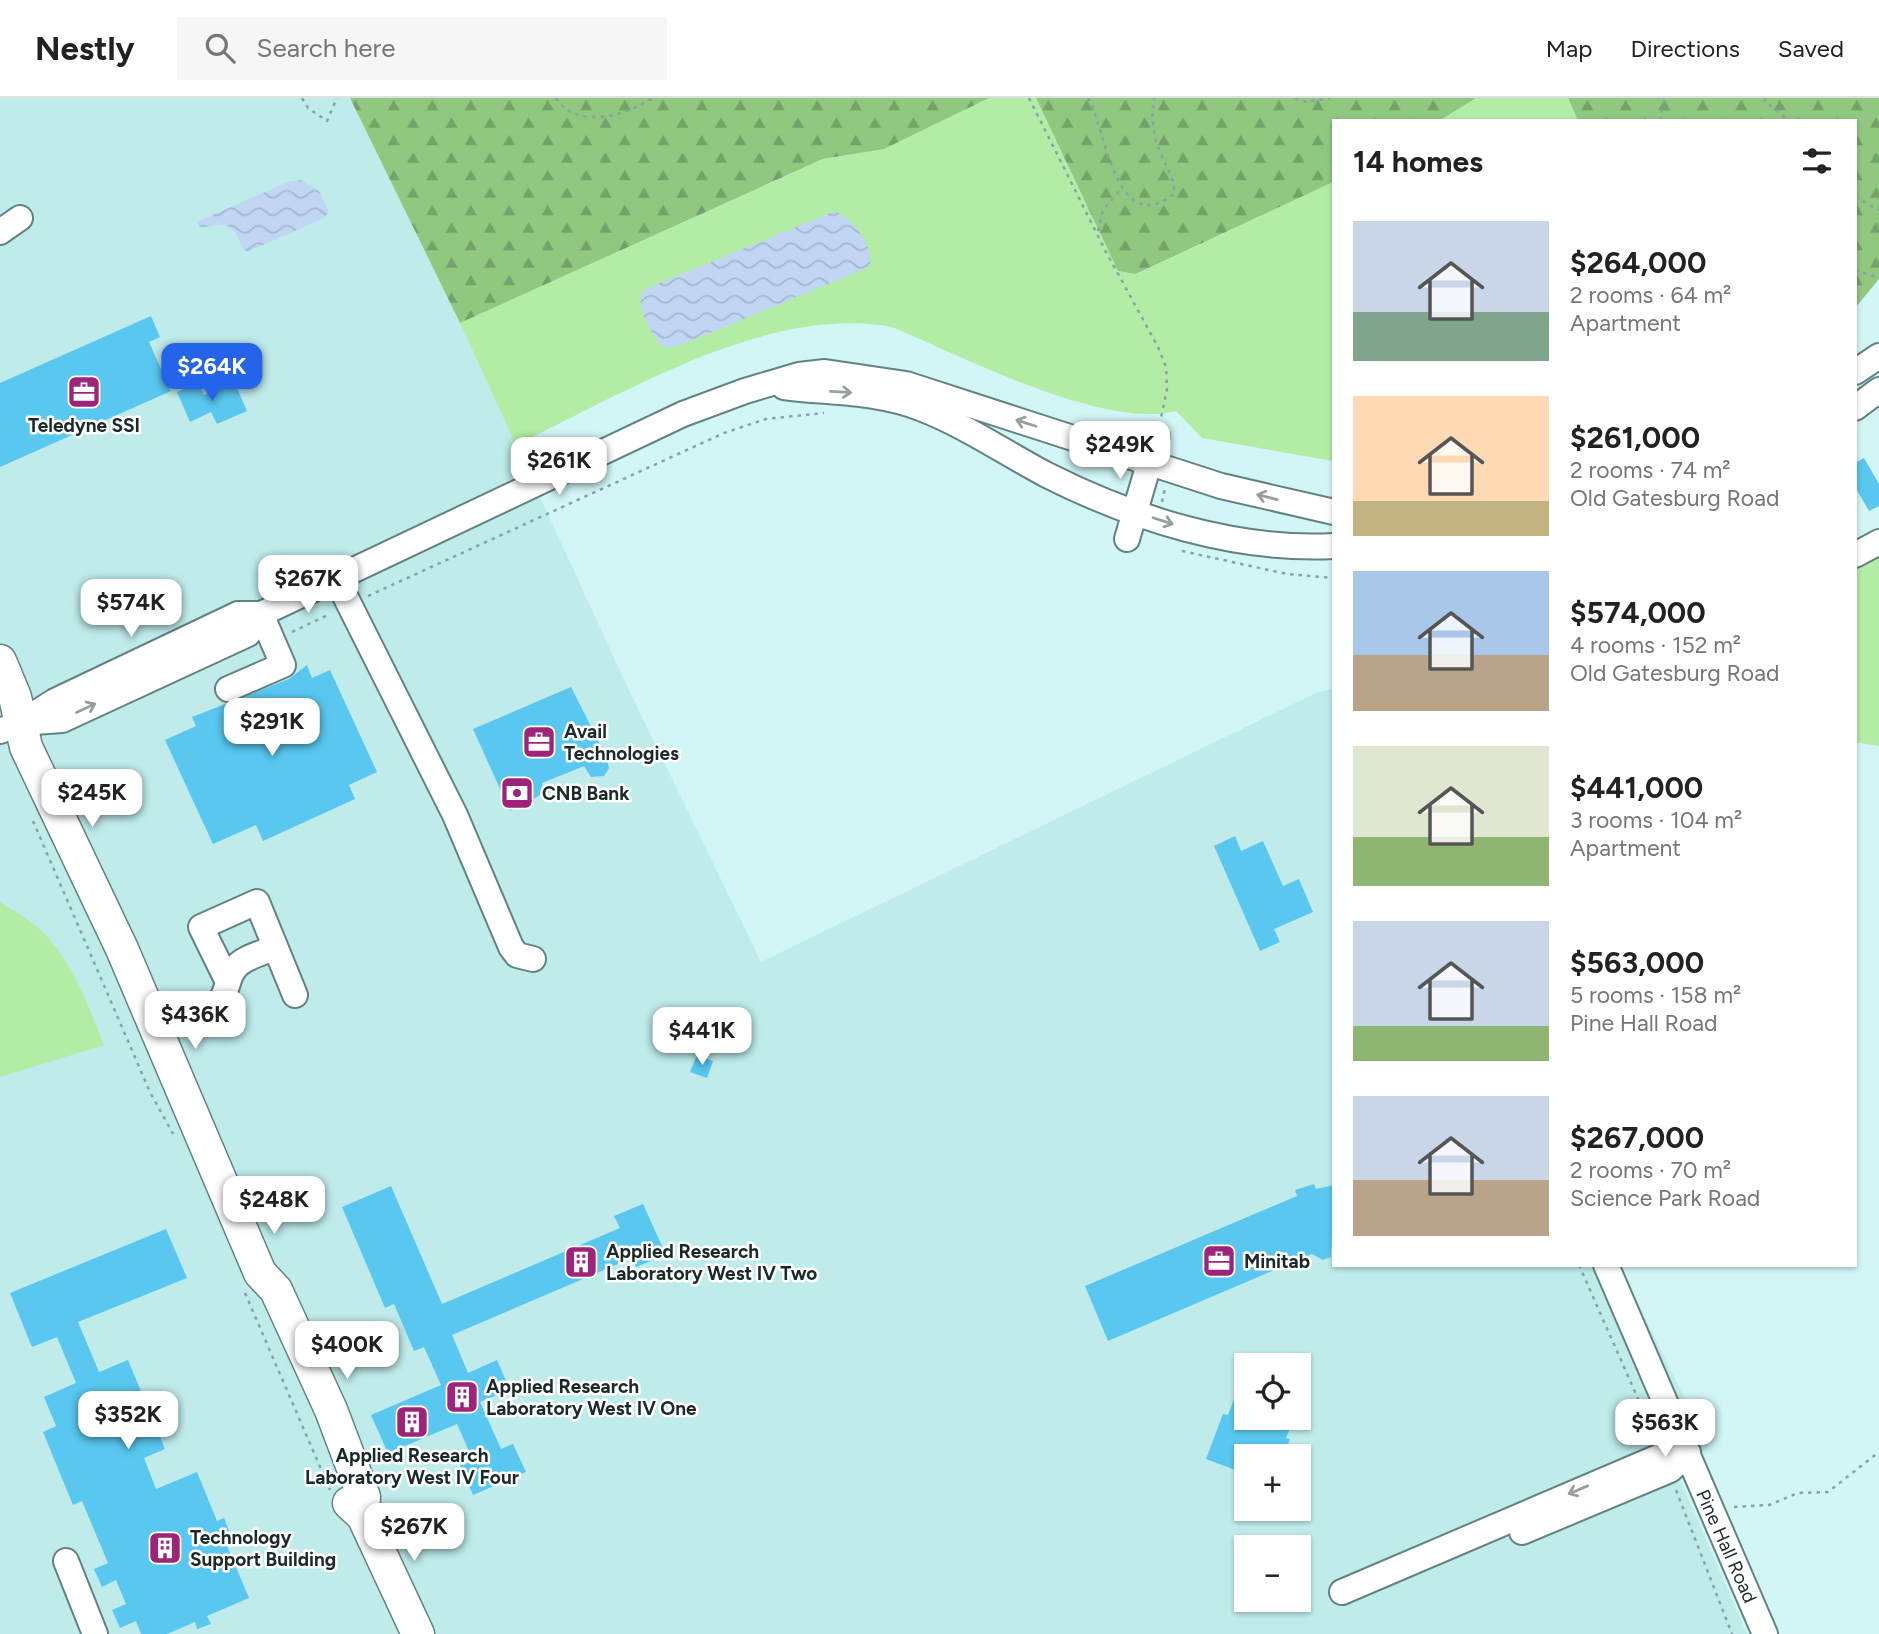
<!DOCTYPE html>
<meta charset="utf-8">
<style>
:root{--surface:#fff;--page:#f6f6f6;--text:#222;--muted:#767676;--line:#e0e0e0;--accent:#2563eb}
body{margin:0;font-family:Figtree,sans-serif;background:var(--page);color:var(--text);height:100vh;display:flex;flex-direction:column;font-size:26px;white-space:nowrap}
*{box-sizing:border-box;margin:0}
p{font-size:23px;color:var(--muted)}
.icon{flex:none;width:38px;height:38px;fill:none;stroke:currentColor;stroke-width:2;stroke-linecap:round;stroke-linejoin:round}
.map{position:relative;flex:1;overflow:hidden}
.panel{position:absolute;left:1332px;top:21px;width:525px;height:1148px;display:flex;flex-direction:column;background:var(--surface);border-radius:0px;box-shadow:0 2px 5px #0004}
.panel>*{flex:none}
.buttons{position:absolute;left:1234px;top:1255px;display:grid;gap:14px}
.buttons a{display:grid;place-items:center;width:77px;height:77px;border-radius:0px;background:var(--surface);box-shadow:0 2px 5px #0004;font-size:35px}
.price{position:absolute;translate:-50% -60px;padding:0 16px;border-radius:14px;background:#fff;color:#222;font-size:23px;line-height:46px;filter:drop-shadow(0 2px 4px #0008)}
.price::after{content:'';position:absolute;left:50%;top:42px;width:21px;height:16px;margin-left:-10px;background:inherit;clip-path:polygon(0 0,100% 0,50% 100%)}
.price.selected{background:var(--accent);color:#fff}
ul{padding:0;list-style:none}
li{display:flex;align-items:center;gap:21px;height:175px;padding:0 21px}
li span{display:grid;place-items:center;flex:none;width:196px;height:140px;border-radius:0px;color:#555}
li>.icon{margin-inline-start:auto}
span .icon{width:84px;height:84px;fill:#fffc;stroke-width:1}
li b{font-size:30px}
h2{display:flex;justify-content:space-between;align-items:center;height:84px;padding:0 21px;font-size:30px}
header{display:flex;align-items:center;gap:42px;box-sizing:border-box;height:98px;padding:0 35px;background:var(--surface);border-bottom:2px solid var(--line)}
header strong{font-size:33px}
nav{display:flex;gap:38px;margin-inline-start:auto;font-size:24px}
.search{width:490px;height:63px;background:var(--page);display:flex;align-items:center;gap:18px;box-sizing:border-box;padding:0 24px;border-radius:0px;color:var(--muted);font-size:26px}
.map>svg:first-child{display:block}
.built{fill:#bfebeb;fill-rule:evenodd}
.green{fill:#b3eca4}
.forest{fill:url(#forest-firs)}
.water{fill:url(#water-waves)}
.building{fill:#59c7f0}
.lines{fill:none;stroke-linecap:round;stroke-linejoin:round}
.minor-casing{stroke:#638383;stroke-width:28}
.major-casing{stroke:#638383;stroke-width:35}
.path{stroke:#89a3a4;stroke-width:2.5;stroke-dasharray:3.5 5;stroke-linecap:butt}
.minor{stroke:#fff;stroke-width:24}
.major{stroke:#fff;stroke-width:32}
.oneway{stroke:#999f9f}
.labels{text-anchor:middle;stroke-width:5;stroke-linejoin:round;paint-order:stroke}
.poi-label{font-size:19px;font-weight:bold;fill:#1c2929;stroke:#fff;text-anchor:start}
.street-label{font-size:19px;fill:#1c2929;stroke:#fff}
</style>
<header>
<strong>Nestly</strong>
<div class="search"><svg class="icon" aria-label="search" viewBox="0 0 24 24"><circle cx="10" cy="10" r="6"/><path d="M15 15l6 6"/></svg>Search here</div>
<nav><a>Map</a><a>Directions</a><a>Saved</a></nav>
</header>
<div class="map">
<svg width="1879" height="1536" viewBox="0 0 1879 1536">
<defs>
<pattern id="forest-firs" width="22" height="20" patternUnits="userSpaceOnUse" patternTransform="scale(1.75)"><rect width="22" height="20" fill="#90c880"/><path d="M5 1l3.5 6h-7zM16 11l3.5 6h-7z" fill="#75a269"/></pattern>
<pattern id="water-waves" width="16" height="10" patternUnits="userSpaceOnUse" patternTransform="scale(1.75)"><rect width="16" height="10" fill="#c0d6f2"/><path d="M0 5q4-4 8 0t8 0" fill="none" stroke="#a4b8d0"/></pattern>
</defs>
<rect width="100%" height="100%" fill="#d2f5f6"/>
<path class="built" d="M0,0h350l110,225 165,359 136,280 557,-270 15,-3 1,576h285l89,181 -29,31 68,157h-1747zM1246,1267h52v53h-52zM1246,1358h52v52h-52zM1246,1449h52v53h-52z"/>
<g class="green">
<path d="M989,0h47l82,173 19,3 196,-92v279l-131,-23 -26,-27c-71,19 -215,-55 -284,-84 -124,-23 -267,66 -376,118l-56,-122 364,-164 60,-10z"/>
<polygon points="1476,0 1568,0 1578,23 1439,23"/>
<polygon points="1879,454 1879,648 1855,644 1855,468"/>
<path d="M0,804c12,8 26,15 37,25 35,31 50,76 67,118l-104,32z"/>
</g>
<g class="forest">
<polygon points="350,0 989,0 884,51 823,61 460,225"/>
<polygon points="1036,0 1476,0 1439,23 1334,23 1333,84 1136,176 1118,173"/>
<polygon points="1568,0 1879,0 1879,181 1855,210 1855,23 1578,23"/>
</g>
<g class="water">
<path d="M301,82l18,11 10,21 -5,6 -77,34c-10,-10 -9,-26 -25,-27 -8,0 -14,3 -22,2l-3,-5 91,-40z"/>
<path d="M835,113c17,7 41,36 34,56l-188,78 -12,3 -10,-3c-8,-16 -25,-37 -16,-55z"/>
</g>
<g class="building">
<polygon points="151,218 160,239 149,244 171,293 0,369 0,285"/>
<polygon points="234,283 247,313 217,326 211,314 190,324 177,294 198,285 204,297"/>
<polygon points="1864,360 1879,386 1879,408 1869,413 1855,389 1855,365"/>
<polygon points="307,567 312,580 330,572 377,674 349,687 355,701 263,743 256,727 213,746 165,642 196,628 192,619 289,581"/>
<polygon points="571,589 606,658 609,670 604,678 591,679 584,668 542,685 544,695 510,713 473,631"/>
<polygon points="1235,738 1241,753 1263,743 1283,788 1299,781 1313,814 1274,831 1280,844 1260,853 1214,748"/>
<polygon points="697,957 713,963 707,980 690,974"/>
<polygon points="1314,1086 1316,1091 1334,1087 1331,1159 1323,1162 1312,1156 1108,1243 1085,1188 1297,1098 1295,1092"/>
<polygon points="391,1088 442,1206 620,1130 614,1118 643,1106 666,1157 636,1169 632,1160 452,1237 468,1275 497,1262 507,1285 501,1287 504,1294 480,1304 501,1351 513,1346 526,1374 473,1397 460,1368 473,1362 457,1326 388,1355 371,1317 441,1287 424,1249 414,1253 394,1206 385,1210 342,1109"/>
<polygon points="166,1131 187,1180 78,1224 99,1274 128,1262 165,1351 144,1360 156,1391 197,1374 217,1423 224,1420 229,1433 222,1436 249,1500 207,1518 211,1526 197,1531 195,1524 167,1536 141,1536 136,1523 120,1530 112,1512 126,1506 116,1482 102,1489 94,1471 108,1465 82,1403 73,1407 43,1334 56,1328 44,1299 76,1285 57,1239 32,1249 10,1195"/>
<polygon points="1235,1298 1246,1302 1246,1320 1294,1320 1286,1340 1290,1341 1284,1358 1246,1358 1246,1376 1206,1361 1223,1316 1228,1317"/>
</g>
<g class="lines">
<defs>
<g id="minor">
<polyline points="0,134 20,120"/>
<polyline points="1855,274 1879,258"/>
<path d="M784,289c46,6 92,4 136,21 45,17 85,45 127,67 87,44 189,76 287,71"/>
<polyline points="1855,310 1879,292"/>
<polyline points="1127,441 1157,338"/>
<polyline points="1855,457 1879,444"/>
<polyline points="336,480 455,717 511,849 517,857 533,861"/>
<polyline points="228,591 283,567 261,516"/>
<polyline points="20,625 55,603 238,516 261,516 683,316 745,293 799,277 825,274 906,286 1221,388 1334,414"/>
<polyline points="0,633 20,625 62,622 248,536 261,516"/>
<polyline points="228,884 201,829 257,804 295,897"/>
<path d="M157,931l59,-24c13,-10 9,-26 20,-38 8,-10 28,-14 39,-20"/>
<polyline points="1606,1167 1765,1536"/>
<polyline points="1522,1434 1670,1372 1688,1355"/>
<polyline points="66,1463 95,1536"/>
<polyline points="1342,1494 1663,1357 1688,1355"/>
</g>
<g id="major">
<polyline points="0,563 15,599 26,649 122,851 260,1175 276,1192 331,1312 364,1399 363,1418"/>
<polyline points="349,1405 363,1418 418,1536"/>
</g>
</defs>
<use href="#minor" class="minor-casing"/>
<use href="#major" class="major-casing"/>
<g class="path">
<polyline points="302,0 308,10 327,23 337,0"/>
<path d="M556,0c20,32 71,18 96,0"/>
<polyline points="1029,0 1105,152 1158,249 1166,269 1167,291 1161,320"/>
<path d="M1088,0c18,31 27,142 86,96 1,-17 -8,-27 -14,-42 -7,-17 -9,-36 -6,-54"/>
<polyline points="1295,0 1306,4 1330,0"/>
<polyline points="1766,0 1765,3 1789,23"/>
<polyline points="1660,23 1664,0"/>
<polyline points="1855,99 1879,112"/>
<polyline points="1098,133 1103,112 1121,91"/>
<polyline points="1855,172 1879,180"/>
<polyline points="1162,404 1165,390"/>
<polyline points="1182,453 1287,476 1334,480"/>
<polyline points="368,498 724,335 766,321 824,315"/>
<polyline points="292,534 330,516"/>
<polyline points="33,723 150,994 173,1036"/>
<polyline points="1579,1167 1654,1337"/>
<polyline points="245,1195 330,1392"/>
<polyline points="1676,1392 1732,1536"/>
<polyline points="1734,1409 1769,1407 1798,1395 1828,1394 1879,1354"/>
</g>
<use href="#minor" class="minor"/>
<use href="#major" class="major"/>
</g>
<defs><path id="oneway-shaft" d="M-6 0H5M1.5-3L5.5 0L1.5 3" fill="none" stroke-width="1.6" stroke-linecap="round" stroke-linejoin="round" transform="scale(1.75)"/></defs>
<g class="oneway">
<use href="#oneway-shaft" transform="translate(841 294) rotate(3)"/>
<use href="#oneway-shaft" transform="translate(1026 325) rotate(-162)"/>
<use href="#oneway-shaft" transform="translate(1267 399) rotate(-166)"/>
<use href="#oneway-shaft" transform="translate(1163 423) rotate(18)"/>
<use href="#oneway-shaft" transform="translate(86 610) rotate(-25)"/>
<use href="#oneway-shaft" transform="translate(1578 1392) rotate(157)"/>
</g>
<defs>
<symbol id="office-square" viewBox="-11 -11 22 22"><rect x="-9" y="-9" width="18" height="18" rx="4" fill="#9d237b" stroke="#fff"/><path d="M-6-3h4V-5.5h4V-3h4V5H-6ZM-1-4.5V-3h2v-1.5ZM-6 0V1H6V0Z" fill="#fff"/></symbol>
<symbol id="bank-square" viewBox="-11 -11 22 22"><rect x="-9" y="-9" width="18" height="18" rx="4" fill="#9d237b" stroke="#fff"/><path d="M-6-4H6V4H-6ZM0-2.3a2.3 2.3 0 1 0 0 4.6a2.3 2.3 0 1 0 0-4.6Z" fill="#fff"/></symbol>
<symbol id="building-square" viewBox="-11 -11 22 22"><rect x="-9" y="-9" width="18" height="18" rx="4" fill="#9d237b" stroke="#fff"/><path d="M-4-6H4V6H1V3H-1V6H-4ZM-2.5-4.3h1.7v1.8h-1.7ZM.8-4.3h1.7v1.8H.8ZM-2.5-1h1.7V.8h-1.7ZM.8-1h1.7V.8H.8Z" fill="#fff"/></symbol>
</defs>
<g fill-rule="evenodd">
<use href="#office-square" x="65" y="275" width="38" height="38"/>
<use href="#office-square" x="520" y="625" width="38" height="38"/>
<use href="#bank-square" x="498" y="676" width="38" height="38"/>
<use href="#office-square" x="1200" y="1144" width="38" height="38"/>
<use href="#building-square" x="562" y="1145" width="38" height="38"/>
<use href="#building-square" x="443" y="1280" width="38" height="38"/>
<use href="#building-square" x="393" y="1305" width="38" height="38"/>
<use href="#building-square" x="146" y="1431" width="38" height="38"/>
</g>
<g class="labels">
<g class="poi-label">
<text x="84" y="334" text-anchor="middle">Teledyne SSI</text>
<text x="564" y="640">Avail<tspan x="564" dy="22">Technologies</tspan></text>
<text x="542" y="702">CNB Bank</text>
<text x="606" y="1160">Applied Research<tspan x="606" dy="22">Laboratory West IV Two</tspan></text>
<text x="1244" y="1170">Minitab</text>
<text x="486" y="1295">Applied Research<tspan x="486" dy="22">Laboratory West IV One</tspan></text>
<text x="412" y="1364" text-anchor="middle">Applied Research<tspan x="412" dy="22">Laboratory West IV Four</tspan></text>
<text x="190" y="1446">Technology<tspan x="190" dy="22">Support Building</tspan></text>
</g>
<g class="street-label">
<text transform="translate(1727 1448) rotate(66)" y="7">Pine Hall Road</text>
</g>
</g>
</svg>
<div class="buttons">
<a><svg class="icon" aria-label="locate" viewBox="0 0 24 24"><circle cx="12" cy="12" r="6"/><path d="M12 2v4M12 18v4M2 12h4M18 12h4"/></svg></a>
<a>+</a>
<a>−</a>
</div>
<b class="price selected" style="left:212px;top:305px">$264K</b>
<b class="price" style="left:1120px;top:383px">$249K</b>
<b class="price" style="left:559px;top:399px">$261K</b>
<b class="price" style="left:308px;top:517px">$267K</b>
<b class="price" style="left:131px;top:541px">$574K</b>
<b class="price" style="left:272px;top:660px">$291K</b>
<b class="price" style="left:92px;top:731px">$245K</b>
<b class="price" style="left:195px;top:953px">$436K</b>
<b class="price" style="left:702px;top:969px">$441K</b>
<b class="price" style="left:274px;top:1138px">$248K</b>
<b class="price" style="left:347px;top:1283px">$400K</b>
<b class="price" style="left:128px;top:1353px">$352K</b>
<b class="price" style="left:1665px;top:1361px">$563K</b>
<b class="price" style="left:414px;top:1465px">$267K</b>
<section class="panel">
<h2>14 homes<svg class="icon" aria-label="filters" viewBox="0 0 24 24"><path d="M4 7h16M4 17h16"/><circle cx="9" cy="7" r="2"/><circle cx="15" cy="17" r="2"/></svg></h2>
<ul>
<li><span style="background:linear-gradient(#c9d6e8 65%,#7fa58c 0)"><svg class="icon" aria-label="home" viewBox="0 0 24 24"><path d="M3 11l9-7 9 7M6 9v11h12V9"/></svg></span><div><b>$264,000</b><p>2 rooms · 64 m²</p><p>Apartment</p></div></li>
<li><span style="background:linear-gradient(#ffd9b3 75%,#c2b280 0)"><svg class="icon" aria-label="home" viewBox="0 0 24 24"><path d="M3 11l9-7 9 7M6 9v11h12V9"/></svg></span><div><b>$261,000</b><p>2 rooms · 74 m²</p><p>Old Gatesburg Road</p></div></li>
<li><span style="background:linear-gradient(#a9c7e8 60%,#b9a48a 0)"><svg class="icon" aria-label="home" viewBox="0 0 24 24"><path d="M3 11l9-7 9 7M6 9v11h12V9"/></svg></span><div><b>$574,000</b><p>4 rooms · 152 m²</p><p>Old Gatesburg Road</p></div></li>
<li><span style="background:linear-gradient(#dfe7d0 65%,#8fb573 0)"><svg class="icon" aria-label="home" viewBox="0 0 24 24"><path d="M3 11l9-7 9 7M6 9v11h12V9"/></svg></span><div><b>$441,000</b><p>3 rooms · 104 m²</p><p>Apartment</p></div></li>
<li><span style="background:linear-gradient(#c9d6e8 75%,#8fb573 0)"><svg class="icon" aria-label="home" viewBox="0 0 24 24"><path d="M3 11l9-7 9 7M6 9v11h12V9"/></svg></span><div><b>$563,000</b><p>5 rooms · 158 m²</p><p>Pine Hall Road</p></div></li>
<li><span style="background:linear-gradient(#c9d6e8 60%,#b9a48a 0)"><svg class="icon" aria-label="home" viewBox="0 0 24 24"><path d="M3 11l9-7 9 7M6 9v11h12V9"/></svg></span><div><b>$267,000</b><p>2 rooms · 70 m²</p><p>Science Park Road</p></div></li>
</ul>
</section>
</div>
